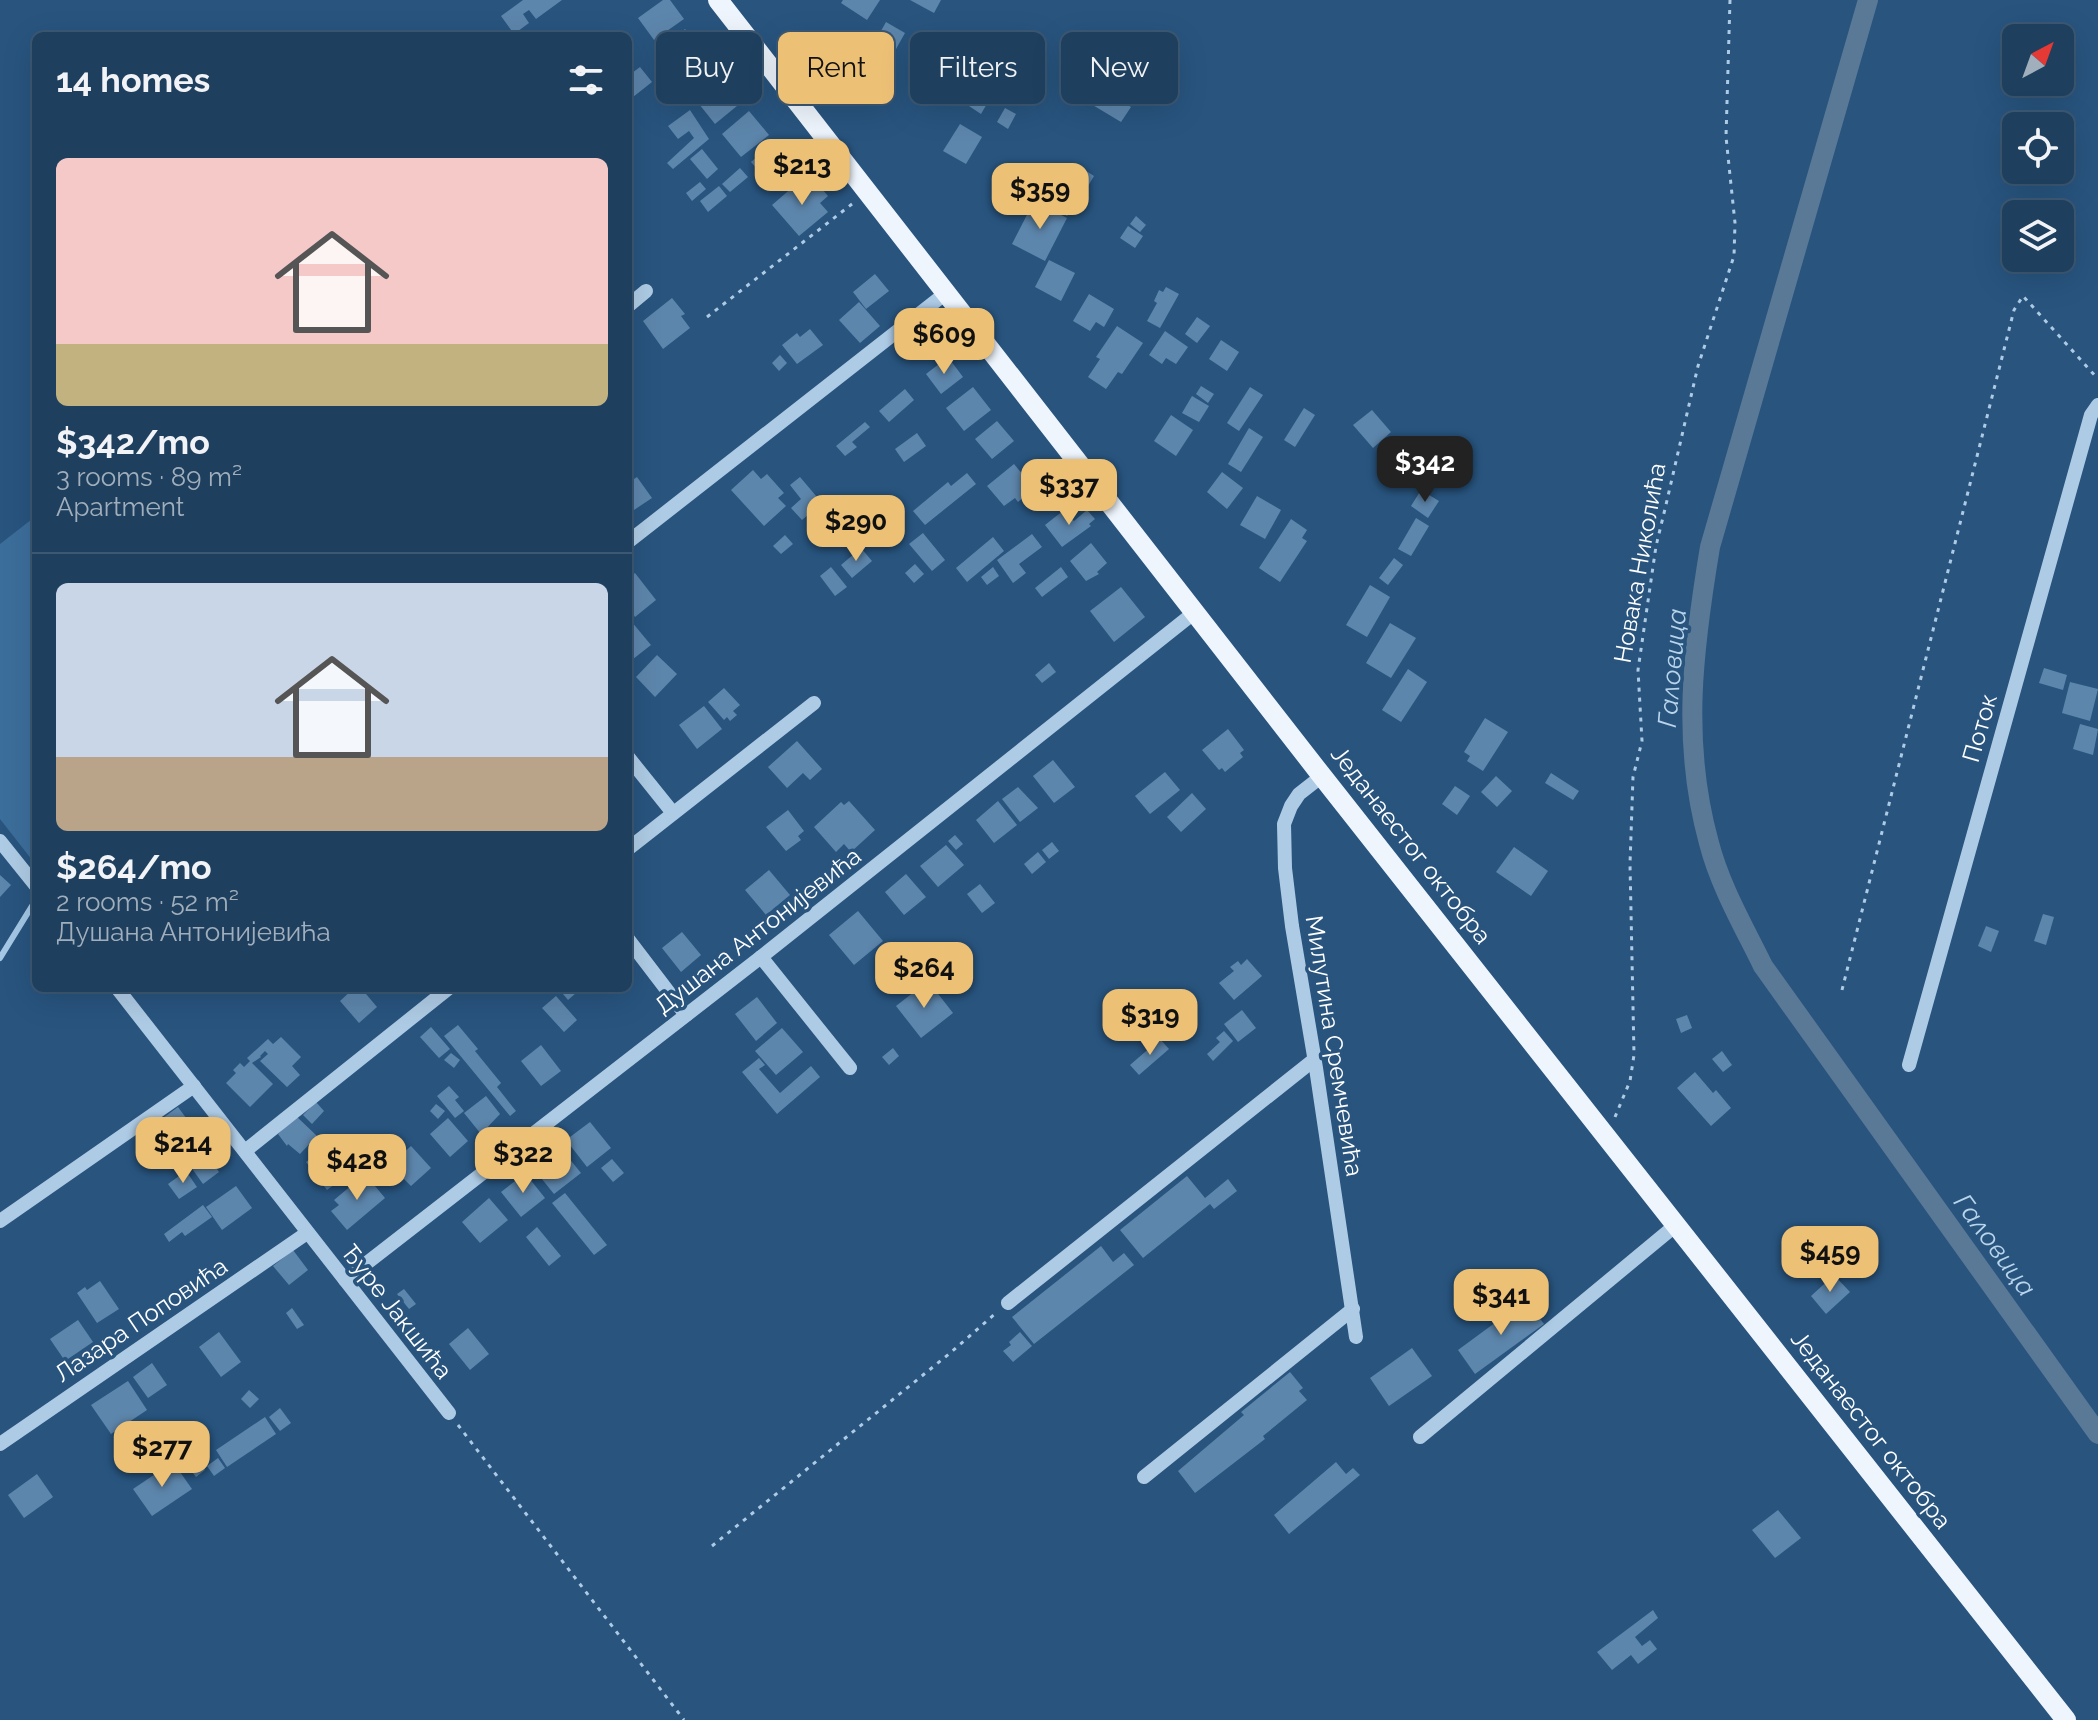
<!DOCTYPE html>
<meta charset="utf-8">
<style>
:root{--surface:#1e3f5e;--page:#264664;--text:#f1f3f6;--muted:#a1afbc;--line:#3c5873;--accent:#ecc075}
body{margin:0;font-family:Raleway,sans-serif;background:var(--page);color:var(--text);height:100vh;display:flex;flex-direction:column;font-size:30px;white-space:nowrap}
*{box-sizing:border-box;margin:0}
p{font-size:26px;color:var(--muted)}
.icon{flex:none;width:44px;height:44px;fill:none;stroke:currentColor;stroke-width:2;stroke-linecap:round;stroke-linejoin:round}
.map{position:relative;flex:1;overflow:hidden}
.panel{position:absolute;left:32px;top:32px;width:600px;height:960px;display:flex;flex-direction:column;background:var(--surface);border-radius:12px;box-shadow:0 8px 32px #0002,0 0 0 2px var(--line)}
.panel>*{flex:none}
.hud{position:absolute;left:656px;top:32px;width:760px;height:72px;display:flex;gap:16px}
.needle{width:52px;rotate:41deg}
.buttons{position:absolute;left:2002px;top:24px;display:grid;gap:16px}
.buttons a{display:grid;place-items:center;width:72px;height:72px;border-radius:12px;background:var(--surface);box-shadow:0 8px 32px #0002,0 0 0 2px var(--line);font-size:40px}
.price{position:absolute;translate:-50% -68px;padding:0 18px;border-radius:16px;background:var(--accent);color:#111;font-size:26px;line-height:52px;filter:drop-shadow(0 2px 4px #0008)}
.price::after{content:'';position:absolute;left:50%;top:48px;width:24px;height:18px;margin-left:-12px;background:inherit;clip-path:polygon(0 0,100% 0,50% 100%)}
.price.current{background:#222;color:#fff}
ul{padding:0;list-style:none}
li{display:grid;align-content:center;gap:16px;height:424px;padding:0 24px}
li+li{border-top:2px solid var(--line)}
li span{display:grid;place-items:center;height:248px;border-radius:12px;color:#555}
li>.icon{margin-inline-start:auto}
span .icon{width:144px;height:144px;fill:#fffc;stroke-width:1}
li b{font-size:34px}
h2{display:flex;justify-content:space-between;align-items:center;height:96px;padding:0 24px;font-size:34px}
.pill{padding:0 28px;border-radius:12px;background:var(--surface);box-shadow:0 8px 32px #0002,0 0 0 2px var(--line);font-size:28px;line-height:72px}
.pill.current{background:var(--accent);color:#111}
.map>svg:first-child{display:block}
.green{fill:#3c6e9b}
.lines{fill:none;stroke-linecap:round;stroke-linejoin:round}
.stream{stroke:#a3c7e5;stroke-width:6}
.canal{stroke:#597996;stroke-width:20}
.building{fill:#5d86ac}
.path{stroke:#aecbe5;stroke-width:3;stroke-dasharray:4 6;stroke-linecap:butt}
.minor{stroke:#aecbe5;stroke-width:14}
.major{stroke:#eef5fd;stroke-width:20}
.labels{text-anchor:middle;stroke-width:7;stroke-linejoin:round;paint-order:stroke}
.street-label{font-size:24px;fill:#fff;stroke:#28547e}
.water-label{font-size:26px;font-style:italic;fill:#b9d5ec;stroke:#28547e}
</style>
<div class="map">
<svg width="2098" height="1720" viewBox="0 0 2098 1720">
<rect width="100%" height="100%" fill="#28547e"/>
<polygon class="green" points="36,516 36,865 0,819 0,544"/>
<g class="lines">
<polyline class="stream" points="0,958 32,906"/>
<path class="canal" d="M1868,0l-158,547c-17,102 -29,195 -1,296 11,43 35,84 54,123l335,468"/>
</g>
<g class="building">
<polygon points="523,0 562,0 536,19 529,10 523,14 529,23 514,34 501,16"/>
<polygon points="663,0 670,0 684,19 654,40 638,18"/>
<polygon points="843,0 880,0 867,20 841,3"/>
<polygon points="910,0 941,0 934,13"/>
<polygon points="886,22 905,33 891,58 872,47"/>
<polygon points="685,29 712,61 686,83 659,52"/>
<polygon points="1103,63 1114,79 1106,85 1100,77 1104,74 1099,66"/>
<polygon points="640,67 652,82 628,101 628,76"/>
<polygon points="986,76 999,83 981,114 969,106"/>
<polygon points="726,81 743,101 715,124 699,104"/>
<polygon points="936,83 943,87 935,102 927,98"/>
<polygon points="1101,88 1131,107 1121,122 1091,104"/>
<polygon points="1005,108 1016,114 1008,129 997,122"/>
<polygon points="690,110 709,139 673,169 667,163 694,138 689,131 678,139 668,126"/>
<polygon points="749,111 769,135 741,157 722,134"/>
<polygon points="960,124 982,137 966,164 943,151"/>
<polygon points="772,144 795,170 774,189 751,162"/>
<polygon points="702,149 718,169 707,179 690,159"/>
<polygon points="1077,165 1094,176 1075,208 1053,193 1068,169 1072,172"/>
<polygon points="740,168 748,177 730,192 722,184"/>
<polygon points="801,180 809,190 817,183 828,196 820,203 828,212 799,236 772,205"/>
<polygon points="700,182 706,189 692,201 686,193"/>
<polygon points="719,186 727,196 708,212 700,201"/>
<polygon points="1034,201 1067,218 1045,261 1012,244"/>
<polygon points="1063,201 1073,208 1067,216 1058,209"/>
<polygon points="1136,216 1146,225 1140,232 1130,224"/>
<polygon points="1128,226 1143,236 1135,248 1120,238"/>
<polygon points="1049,260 1075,273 1061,301 1035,287"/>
<polygon points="875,274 889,291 866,309 853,292"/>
<polygon points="1166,287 1179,294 1160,328 1147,321 1157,303 1154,301 1159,290 1163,292"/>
<polygon points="1089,294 1114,309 1104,327 1096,322 1090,331 1073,321"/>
<polygon points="672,298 685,314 681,316 690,328 663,349 643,321"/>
<polygon points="859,302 880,326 860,343 839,320"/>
<polygon points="1197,317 1210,326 1197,343 1185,334"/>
<polygon points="1117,326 1143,343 1122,374 1118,372 1106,389 1088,377 1100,359 1096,357"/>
<polygon points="810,329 823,345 797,364 782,345 797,333 800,337"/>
<polygon points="1165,331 1188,347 1176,364 1166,358 1162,364 1149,355"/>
<polygon points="1221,340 1239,352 1227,371 1209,359"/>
<polygon points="780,355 787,363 779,371 772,363"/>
<polygon points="948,357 963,377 941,394 926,374"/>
<polygon points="1201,386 1214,394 1208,403 1196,394"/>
<polygon points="973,387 991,410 964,431 946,408"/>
<polygon points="1250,387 1263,395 1239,431 1227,423"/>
<polygon points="905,389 914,400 889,422 879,411"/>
<polygon points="1192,396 1209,406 1199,422 1182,413"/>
<polygon points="1304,408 1315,415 1295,447 1284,440"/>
<polygon points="1372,410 1391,432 1373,448 1353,425"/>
<polygon points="1171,415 1193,430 1176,456 1154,441"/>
<polygon points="997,421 1014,441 992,459 975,439"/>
<polygon points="865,422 870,427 852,442 857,447 845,456 836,446"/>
<polygon points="1249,428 1263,437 1241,472 1228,464"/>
<polygon points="917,433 926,446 904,462 895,449"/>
<polygon points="1014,464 1034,488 1018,502 1015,498 1004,506 987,486"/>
<polygon points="753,470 761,479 767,474 784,493 778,498 786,506 764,526 731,490"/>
<polygon points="1222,472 1243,488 1227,509 1207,492"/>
<polygon points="967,473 976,484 925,525 913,511 948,482 951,486"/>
<polygon points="637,477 652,498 628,514 628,483"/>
<polygon points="800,477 822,503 802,520 791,508 801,499 790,485"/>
<polygon points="1421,490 1439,501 1428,518 1411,506"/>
<polygon points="1257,496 1281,510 1265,539 1240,525"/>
<polygon points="1064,510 1074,521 1087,510 1095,519 1089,524 1091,526 1062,547 1045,525"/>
<polygon points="1416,518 1429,526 1411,556 1398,549"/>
<polygon points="1291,519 1307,530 1302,538 1307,541 1280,582 1259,568"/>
<polygon points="923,533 945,560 932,571 909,544"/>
<polygon points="1032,534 1042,547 1019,564 1026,573 1013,583 997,560"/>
<polygon points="785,535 793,544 781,554 773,546"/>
<polygon points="993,537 1004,551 967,582 956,568"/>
<polygon points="1091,543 1107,563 1097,572 1099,574 1086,581 1070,561"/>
<polygon points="861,548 872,561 852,578 841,565"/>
<polygon points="1394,558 1403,565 1388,585 1379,578"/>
<polygon points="915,564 924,574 914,583 905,573"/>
<polygon points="831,567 847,587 835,596 820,576"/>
<polygon points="993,567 999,576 987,585 981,577"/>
<polygon points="1061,567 1068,577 1042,597 1035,588"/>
<polygon points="635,573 656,600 635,617 628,607 628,578"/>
<polygon points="1370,585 1390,597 1367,637 1346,625"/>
<polygon points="1121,587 1145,617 1114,642 1090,611"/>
<polygon points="631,621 651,645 628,663 628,623"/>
<polygon points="1390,623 1416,638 1391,678 1366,663"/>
<polygon points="657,655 677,674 655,697 636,677"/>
<polygon points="1049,663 1056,672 1042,683 1035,675"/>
<polygon points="2044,668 2067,675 2063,690 2039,683"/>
<polygon points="1408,669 1427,682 1401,722 1382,710"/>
<polygon points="2070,682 2098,689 2090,721 2062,713"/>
<polygon points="724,688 740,705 733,711 737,715 730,721 727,717 724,720 708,702"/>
<polygon points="704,706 722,729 697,749 679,725"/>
<polygon points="1485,718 1508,732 1483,771 1467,761 1470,756 1464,752"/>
<polygon points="2080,724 2098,729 2093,755 2073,749"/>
<polygon points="1228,729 1244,750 1240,753 1243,757 1225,772 1222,768 1219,770 1202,750"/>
<polygon points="797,741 822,769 810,780 803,773 787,788 768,767"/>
<polygon points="1053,760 1075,787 1054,803 1033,776"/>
<polygon points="1165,772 1180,790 1150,814 1135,796"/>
<polygon points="1551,773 1579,791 1573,800 1545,783"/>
<polygon points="1496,776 1512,791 1497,807 1481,792"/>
<polygon points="1455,786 1470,796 1457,815 1442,804"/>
<polygon points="1018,787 1038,808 1020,822 1002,799"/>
<polygon points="1192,793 1206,809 1181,832 1167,817"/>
<polygon points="849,801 875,830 851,852 844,844 836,852 814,827 841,802 844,805"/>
<polygon points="998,801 1017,825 994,843 976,820"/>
<polygon points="788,810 804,831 798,836 801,840 786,851 766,827"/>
<polygon points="955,835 963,844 956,850 948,841"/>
<polygon points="1052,842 1059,851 1049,859 1042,850"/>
<polygon points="946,845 964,865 938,887 920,866"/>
<polygon points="1514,847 1548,871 1531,896 1496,872"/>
<polygon points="1038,852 1046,862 1032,874 1024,864"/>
<polygon points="769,870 790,895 766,915 745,890"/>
<polygon points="906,874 926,897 904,915 885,892"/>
<polygon points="0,875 11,885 0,897"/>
<polygon points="980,884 995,903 982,913 967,894"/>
<polygon points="858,911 883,941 854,965 829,935"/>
<polygon points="2043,914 2054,917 2046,945 2034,941"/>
<polygon points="1986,926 1999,931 1991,952 1978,946"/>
<polygon points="682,932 701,955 681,972 662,948"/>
<polygon points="1247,959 1262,976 1234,1000 1219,983 1234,971 1230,967 1238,961 1241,965"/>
<polygon points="928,981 953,1013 921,1038 896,1006"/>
<polygon points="354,988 361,988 377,1007 359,1023 340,1001"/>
<polygon points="558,988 572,988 576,993 568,1000"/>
<polygon points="556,996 577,1020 564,1032 542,1008"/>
<polygon points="757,997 777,1023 756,1041 735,1014"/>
<polygon points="1242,1010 1256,1028 1238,1042 1224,1024"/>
<polygon points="1687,1015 1692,1028 1681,1033 1676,1019"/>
<polygon points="458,1025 478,1049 475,1051 501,1083 497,1087 516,1111 510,1116 444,1036"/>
<polygon points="431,1027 450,1049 439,1058 420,1037"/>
<polygon points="782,1028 803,1052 776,1075 755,1051"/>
<polygon points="1224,1031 1233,1041 1213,1061 1207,1054 1220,1042 1216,1038"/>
<polygon points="281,1037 301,1057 292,1066 300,1075 287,1087 260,1061 268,1054 265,1051 260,1056 261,1057 252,1063 273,1084 250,1107 226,1083 236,1073 233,1070 240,1063 244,1067 250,1061 247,1058 268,1039 273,1044"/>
<polygon points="1160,1039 1169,1049 1139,1075 1130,1065"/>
<polygon points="541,1045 561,1071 541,1086 521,1061"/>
<polygon points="893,1048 899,1056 889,1065 882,1057"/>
<polygon points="1722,1051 1732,1065 1723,1072 1712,1059"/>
<polygon points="451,1053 460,1060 454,1068 444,1060"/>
<polygon points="759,1058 765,1065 759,1069 780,1093 811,1066 820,1077 777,1114 742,1072"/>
<polygon points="1695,1072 1713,1093 1716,1090 1731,1108 1711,1126 1677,1088"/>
<polygon points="449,1086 459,1097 455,1100 464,1111 455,1118 437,1096"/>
<polygon points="486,1096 500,1114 481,1134 464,1113"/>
<polygon points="316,1102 324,1111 312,1124 303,1115"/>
<polygon points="436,1104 445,1111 438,1119 430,1111"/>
<polygon points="178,1107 192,1126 174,1141 159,1121"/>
<polygon points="296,1116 317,1136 300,1154 288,1144 287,1146 278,1134"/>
<polygon points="448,1118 468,1141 450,1157 430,1134"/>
<polygon points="590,1122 611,1148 587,1167 566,1140"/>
<polygon points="360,1136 368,1146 359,1154 350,1144"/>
<polygon points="337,1138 355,1162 340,1174 343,1178 327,1190 306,1162"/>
<polygon points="204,1141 214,1156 210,1159 219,1172 203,1184 183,1156"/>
<polygon points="411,1146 431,1168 411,1186 404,1179 402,1181 391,1164"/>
<polygon points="559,1146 581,1173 554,1194 533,1168"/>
<polygon points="612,1159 624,1173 613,1182 601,1168"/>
<polygon points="186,1171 197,1187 179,1199 168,1184"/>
<polygon points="525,1173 545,1198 521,1217 501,1192"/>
<polygon points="365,1174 385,1198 347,1230 331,1211 339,1205 334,1200"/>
<polygon points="1187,1176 1205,1198 1228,1179 1237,1191 1214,1209 1210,1204 1143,1258 1120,1230"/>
<polygon points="236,1186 252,1208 222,1230 206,1207"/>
<polygon points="565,1193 607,1245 594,1255 552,1203"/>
<polygon points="489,1198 508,1220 480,1243 462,1222"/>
<polygon points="203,1205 212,1217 185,1236 182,1232 169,1242 164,1234"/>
<polygon points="537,1227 561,1256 549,1266 526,1237"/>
<polygon points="1101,1246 1113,1262 1124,1253 1134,1265 1034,1344 1012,1317"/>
<polygon points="293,1250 308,1270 289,1285 273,1266"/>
<polygon points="1834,1275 1850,1292 1826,1314 1811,1296"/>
<polygon points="100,1281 119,1309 97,1323 77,1293 85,1287 87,1290"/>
<polygon points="404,1289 416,1304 409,1309 397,1294"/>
<polygon points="1526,1300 1544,1324 1475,1374 1458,1350"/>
<polygon points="292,1308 304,1325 297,1329 286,1313"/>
<polygon points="78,1320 93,1342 65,1361 50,1339"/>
<polygon points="468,1328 489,1354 470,1370 449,1344"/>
<polygon points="219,1332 241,1362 221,1377 199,1347"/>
<polygon points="1020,1332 1032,1346 1013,1362 1003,1351 1011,1345 1009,1342"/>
<polygon points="1412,1348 1432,1376 1389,1406 1370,1378"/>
<polygon points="152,1363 167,1385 148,1398 133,1377"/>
<polygon points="1290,1372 1303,1388 1299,1391 1307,1400 1263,1436 1265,1439 1195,1493 1178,1471 1244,1415 1241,1412"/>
<polygon points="128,1381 147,1410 111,1434 91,1405"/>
<polygon points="249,1390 259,1399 250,1408 241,1399"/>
<polygon points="280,1408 291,1423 280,1431 269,1417"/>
<polygon points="265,1417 276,1434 227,1467 216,1450"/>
<polygon points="195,1458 205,1470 196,1477 187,1465"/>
<polygon points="218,1458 225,1468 214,1476 207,1466"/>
<polygon points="173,1462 192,1489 152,1516 133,1489"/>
<polygon points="1336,1462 1346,1474 1353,1468 1360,1475 1289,1534 1274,1515"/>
<polygon points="37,1474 53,1497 24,1518 8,1495"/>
<polygon points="1778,1510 1801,1538 1775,1558 1752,1530"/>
<polygon points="1653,1610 1658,1618 1635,1637 1642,1646 1650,1640 1657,1649 1638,1664 1631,1655 1612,1670 1597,1652"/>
</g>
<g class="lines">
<g class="path">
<polyline points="707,317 852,204"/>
<polyline points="1842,990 2014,310 2023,296 2098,379"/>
<polyline points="1615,1117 1630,1081 1634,1055 1630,864 1633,777 1642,741 1638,670 1656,546 1665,509 1698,366 1734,256 1735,223 1726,137 1730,0"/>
<polyline points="458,1425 684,1720"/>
<polyline points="712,1546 949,1354 996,1313"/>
</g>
<g class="minor">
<polyline points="628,306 646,291"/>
<polyline points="628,542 946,293"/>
<polyline points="628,757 673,813"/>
<polyline points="1322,776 1299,794 1291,806 1284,824 1285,868 1292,926 1316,1068 1356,1337"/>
<polyline points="0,841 36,886"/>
<polyline points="628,849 814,703"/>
<polyline points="628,939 686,1015"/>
<polyline points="761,957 850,1068"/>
<polyline points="117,988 449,1413"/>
<polyline points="1909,1065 2091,415 2098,405"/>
<polyline points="245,1151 449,988"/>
<polyline points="0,1221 194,1086"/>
<polyline points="345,1280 761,957 1195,612"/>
<polyline points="1008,1303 1315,1059"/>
<polyline points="1420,1437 1676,1225"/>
<polyline points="0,1444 307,1233"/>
<polyline points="1144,1477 1353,1309"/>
</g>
<polyline class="major" points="718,0 1322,776 2066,1720"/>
</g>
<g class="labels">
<g class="street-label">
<text transform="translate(1640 563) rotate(-80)" y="8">Новака Николића</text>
<text transform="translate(1980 728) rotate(-74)" y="8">Поток</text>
<text transform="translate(1411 845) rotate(52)" y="8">Једанаестог октобра</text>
<text transform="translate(758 931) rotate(-38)" y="8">Душана Антонијевића</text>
<text transform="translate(1334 1046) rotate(81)" y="8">Милутина Сремчевића</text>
<text transform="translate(397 1312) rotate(52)" y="8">Ђуре Јакшића</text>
<text transform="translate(141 1320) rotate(-34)" y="8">Лазара Поповића</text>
<text transform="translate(1871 1430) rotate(52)" y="8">Једанаестог октобра</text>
</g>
<g class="water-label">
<text transform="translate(1672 668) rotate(-85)" y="9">Галовица</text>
<text transform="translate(1995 1245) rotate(54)" y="9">Галовица</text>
</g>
</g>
</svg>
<div class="buttons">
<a><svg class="needle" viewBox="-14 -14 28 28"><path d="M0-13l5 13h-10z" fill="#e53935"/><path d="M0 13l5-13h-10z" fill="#a1afbc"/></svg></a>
<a><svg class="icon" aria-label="locate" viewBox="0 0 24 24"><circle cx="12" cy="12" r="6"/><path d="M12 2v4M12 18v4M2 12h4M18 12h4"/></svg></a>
<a><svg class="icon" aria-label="layers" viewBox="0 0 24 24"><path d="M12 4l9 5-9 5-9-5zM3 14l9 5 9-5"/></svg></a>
</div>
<b class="price" style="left:802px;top:207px">$213</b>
<b class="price" style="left:1040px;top:231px">$359</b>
<b class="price" style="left:944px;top:376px">$609</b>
<b class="price current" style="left:1425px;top:504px">$342</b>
<b class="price" style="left:1069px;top:527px">$337</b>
<b class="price" style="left:856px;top:563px">$290</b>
<b class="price" style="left:924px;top:1010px">$264</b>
<b class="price" style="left:1150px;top:1057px">$319</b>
<b class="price" style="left:183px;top:1185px">$214</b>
<b class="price" style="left:523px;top:1195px">$322</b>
<b class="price" style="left:357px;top:1202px">$428</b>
<b class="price" style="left:1830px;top:1294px">$459</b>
<b class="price" style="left:1501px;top:1337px">$341</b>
<b class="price" style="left:162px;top:1489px">$277</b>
<div class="hud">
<a class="pill">Buy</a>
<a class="pill current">Rent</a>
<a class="pill">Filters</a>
<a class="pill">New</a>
</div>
<section class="panel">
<h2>14 homes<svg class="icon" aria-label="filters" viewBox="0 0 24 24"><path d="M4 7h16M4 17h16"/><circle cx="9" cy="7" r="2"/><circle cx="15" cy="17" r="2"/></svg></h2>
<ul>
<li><span style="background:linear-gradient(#f6c9c9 75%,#c2b280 0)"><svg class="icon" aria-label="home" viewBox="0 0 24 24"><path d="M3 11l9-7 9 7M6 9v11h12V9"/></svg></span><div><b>$342/mo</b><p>3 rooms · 89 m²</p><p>Apartment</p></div></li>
<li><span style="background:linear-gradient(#c9d6e8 70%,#b9a48a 0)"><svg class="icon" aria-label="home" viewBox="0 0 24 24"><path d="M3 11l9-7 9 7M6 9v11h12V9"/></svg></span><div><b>$264/mo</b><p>2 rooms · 52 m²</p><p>Душана Антонијевића</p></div></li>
</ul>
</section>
</div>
